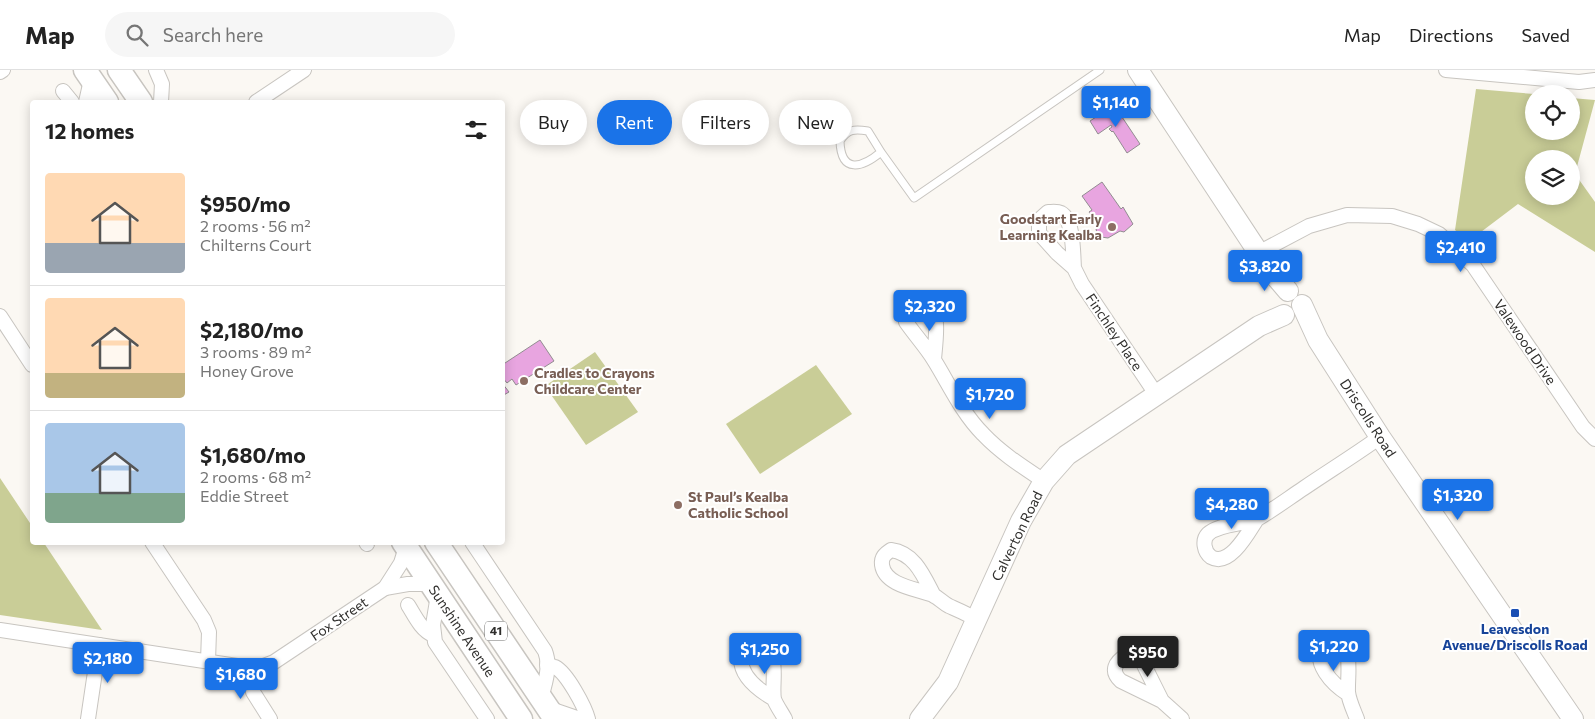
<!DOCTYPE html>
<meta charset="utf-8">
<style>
:root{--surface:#fff;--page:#f6f6f6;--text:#222;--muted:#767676;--line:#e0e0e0;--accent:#1a73e8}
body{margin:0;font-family:Commissioner,sans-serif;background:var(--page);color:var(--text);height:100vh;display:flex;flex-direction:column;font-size:19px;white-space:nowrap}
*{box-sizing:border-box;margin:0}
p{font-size:16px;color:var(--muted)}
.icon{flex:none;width:28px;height:28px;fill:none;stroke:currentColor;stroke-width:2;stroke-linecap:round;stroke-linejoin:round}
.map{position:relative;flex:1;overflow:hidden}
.panel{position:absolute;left:30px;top:30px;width:475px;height:445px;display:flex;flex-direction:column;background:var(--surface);border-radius:5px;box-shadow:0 2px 12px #0003}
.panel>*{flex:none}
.guide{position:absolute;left:520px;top:30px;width:475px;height:45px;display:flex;gap:10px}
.buttons{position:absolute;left:1525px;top:15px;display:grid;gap:10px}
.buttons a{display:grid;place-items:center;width:55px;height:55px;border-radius:50%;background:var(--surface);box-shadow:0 2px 12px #0003;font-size:25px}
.price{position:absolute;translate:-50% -42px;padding:0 11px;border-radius:5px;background:var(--accent);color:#fff;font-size:16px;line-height:32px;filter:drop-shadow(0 1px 2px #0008)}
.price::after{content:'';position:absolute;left:50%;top:30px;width:15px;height:11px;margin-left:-8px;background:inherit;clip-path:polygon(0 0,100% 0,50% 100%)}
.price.on{background:#222;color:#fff}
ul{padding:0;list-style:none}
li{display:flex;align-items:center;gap:15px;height:125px;padding:0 15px}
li+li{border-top:1px solid var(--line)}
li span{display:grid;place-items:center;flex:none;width:140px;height:100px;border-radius:5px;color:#555}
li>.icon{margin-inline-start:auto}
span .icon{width:60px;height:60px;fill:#fffc;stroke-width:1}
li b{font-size:21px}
h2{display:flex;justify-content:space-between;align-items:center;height:60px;padding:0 15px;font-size:21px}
.chip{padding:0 18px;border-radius:22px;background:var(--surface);box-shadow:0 2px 12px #0003;font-size:18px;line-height:45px}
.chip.on{background:var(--accent);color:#fff}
header{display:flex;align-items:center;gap:30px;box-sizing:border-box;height:70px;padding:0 25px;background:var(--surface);border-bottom:1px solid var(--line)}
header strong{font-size:24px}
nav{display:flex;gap:28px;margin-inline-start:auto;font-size:18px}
.search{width:350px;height:45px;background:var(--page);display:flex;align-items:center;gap:12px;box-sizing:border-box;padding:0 18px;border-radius:28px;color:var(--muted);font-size:19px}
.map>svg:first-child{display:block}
.green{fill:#c9cd97;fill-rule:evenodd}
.building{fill:#e8a5e0;stroke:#928d91}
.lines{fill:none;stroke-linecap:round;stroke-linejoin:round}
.lane-casing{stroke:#c8c5c0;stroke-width:9}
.street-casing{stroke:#c8c5c0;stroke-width:16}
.secondary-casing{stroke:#c8c5c0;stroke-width:22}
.primary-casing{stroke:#c8c5c0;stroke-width:25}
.lane{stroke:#fff;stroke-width:7}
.street{stroke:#fff;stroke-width:14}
.secondary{stroke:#fff;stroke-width:20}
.primary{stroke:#fff;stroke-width:22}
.education-dot{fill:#8d6e63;stroke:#fff;stroke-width:2}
.transit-dot{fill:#1a4fb4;stroke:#fff;stroke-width:2}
.labels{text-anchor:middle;stroke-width:4;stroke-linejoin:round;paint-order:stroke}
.shield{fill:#fff;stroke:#6d6d6b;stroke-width:1}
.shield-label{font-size:12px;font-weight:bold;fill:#2f2e2c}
.education-label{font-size:14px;font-weight:bold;fill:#785e54;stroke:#fff;text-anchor:start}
.street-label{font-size:14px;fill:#2f2e2c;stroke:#fff}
.transit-label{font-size:14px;font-weight:bold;fill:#164399;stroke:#fff}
</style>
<header>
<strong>Map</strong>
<div class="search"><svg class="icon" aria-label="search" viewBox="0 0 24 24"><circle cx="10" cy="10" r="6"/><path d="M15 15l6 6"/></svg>Search here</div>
<nav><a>Map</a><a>Directions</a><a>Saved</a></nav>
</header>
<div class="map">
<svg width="1595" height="649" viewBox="0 0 1595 649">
<rect width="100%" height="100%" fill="#fbf8f3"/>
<g class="green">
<path d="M1476,19l58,5v37h37v-33l24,2 -20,74 20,28v50l-77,-48 -49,37 -14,-11zM1534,89h37v37h-37z"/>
<polygon points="595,282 638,342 586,375 545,316"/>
<polygon points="816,295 852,344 760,404 726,354"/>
<polygon points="0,408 32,456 32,472 44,473 102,560 0,545"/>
</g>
<g class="building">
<polygon points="1114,35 1140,74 1127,83 1113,61 1112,62 1109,59 1112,57 1111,55 1098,64 1090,51"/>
<polygon points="1102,112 1121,139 1123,137 1133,154 1124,162 1120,161 1108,168 1101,167 1096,160 1098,154 1089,142 1092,140 1082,126"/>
<polygon points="540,270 554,291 516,315 512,309 507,313 502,307 502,295"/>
<polygon points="502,313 509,322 502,326"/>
</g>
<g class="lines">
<defs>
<path id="lane" d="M881,82c-19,16 -40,22 -41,-11 8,-12 14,-12 28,-10l13,21 33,46 186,-128"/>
<g id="street">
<polyline points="156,0 162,14 161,32"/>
<polyline points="1446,0 1579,12 1595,10"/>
<polyline points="0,2 3,0"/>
<polyline points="63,21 72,32"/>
<polyline points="86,32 91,10"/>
<polyline points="256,32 304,0"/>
<polyline points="1260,182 1309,156 1347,145 1392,146 1418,154 1439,164 1473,195 1583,357 1595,369"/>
<path d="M1074,198c-1,-13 0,-48 -13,-55 -4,-2 -9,-1 -13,-1l-9,8v13l18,20 17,15 8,16 74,110"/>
<polyline points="0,246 32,295"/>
<path d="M934,289c1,-12 6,-46 -4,-54 -4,-4 -10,-4 -15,-4 -9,6 -11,11 -9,21 9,13 20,25 28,38 15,24 28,53 49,74 18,19 40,33 61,47"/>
<path d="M1257,449c-8,12 -27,49 -46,38 -7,-5 -9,-17 -3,-23 12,-11 37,-9 51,-16 15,-9 30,-20 45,-30 25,-17 51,-33 76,-51"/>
<polyline points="152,472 204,550 209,562 208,591"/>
<polyline points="366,472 367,474"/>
<path d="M472,472l73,109c6,15 0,33 -4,47"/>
<polyline points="385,518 408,514 431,514"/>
<polyline points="438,525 433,555 435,572 487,649"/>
<path d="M934,526c-10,-19 -19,-43 -43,-46 -6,4 -10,7 -9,15 3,21 36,24 51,30 6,3 10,8 16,11 9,4 19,8 28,14"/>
<path d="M408,535c7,11 13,25 25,30"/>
<polyline points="0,560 250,598 261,597 274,592 385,518 401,493 406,477"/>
<path d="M547,595c2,0 7,2 8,2 12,6 30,40 33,52"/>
<polyline points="250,598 253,622 270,649"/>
<path d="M1348,624c-16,-10 -35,-30 -26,-50 35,-15 25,29 26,48 1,9 6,19 9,27"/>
<path d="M774,629c-14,-8 -33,-21 -33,-40 0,-5 2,-9 8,-12 3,-1 7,-1 11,-1 21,5 11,38 14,53 2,6 8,14 11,20"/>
<path d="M1162,631l-19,-38 -4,-5 -12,-3c-12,7 -17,16 -6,26l41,20 20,18"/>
<polyline points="548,638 580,649"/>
<polyline points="88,649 99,575"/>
</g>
<g id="secondary">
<polyline points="1138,0 1270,200 1288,221"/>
<polyline points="1302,235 1318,270 1380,367 1573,649"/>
<polyline points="920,649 948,612 1021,451 1044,411 1067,385 1259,256 1284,245"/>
</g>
<g id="primary">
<polyline points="85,0 107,32"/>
<polyline points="119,0 141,32"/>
<polyline points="403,472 521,649"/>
<polyline points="436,472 555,649"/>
</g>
</defs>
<use href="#lane" class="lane-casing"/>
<use href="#street" class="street-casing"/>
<use href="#secondary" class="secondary-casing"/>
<use href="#primary" class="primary-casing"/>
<use href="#lane" class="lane"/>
<use href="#street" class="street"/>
<use href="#secondary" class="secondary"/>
<use href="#primary" class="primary"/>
</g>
<g class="education-dot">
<circle cx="1112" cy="157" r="5"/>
<circle cx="524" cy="311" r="5"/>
<circle cx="678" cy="435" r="5"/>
</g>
<rect class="transit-dot" x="1510" y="538" width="10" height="10" rx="2.5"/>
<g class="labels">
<rect class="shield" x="485" y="551.5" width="22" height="19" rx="4"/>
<g class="shield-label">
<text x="496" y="565">41</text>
</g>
<g class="education-label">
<text x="1102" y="154" text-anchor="end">Goodstart Early<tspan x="1102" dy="16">Learning Kealba</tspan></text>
<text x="534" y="308">Cradles to Crayons<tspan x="534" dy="16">Childcare Center</tspan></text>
<text x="688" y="432">St Paul’s Kealba<tspan x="688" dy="16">Catholic School</tspan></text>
</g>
<g class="street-label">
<text transform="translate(1114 262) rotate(56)" y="5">Finchley Place</text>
<text transform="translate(1525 272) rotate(56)" y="5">Valewood Drive</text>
<text transform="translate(1368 348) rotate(57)" y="5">Driscolls Road</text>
<text transform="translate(1017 466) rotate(-64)" y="5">Calverton Road</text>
<text transform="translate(339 549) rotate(-34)" y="5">Fox Street</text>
<text transform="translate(462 561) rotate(56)" y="5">Sunshine Avenue</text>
</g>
<g class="transit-label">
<text x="1515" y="564">Leavesdon<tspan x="1515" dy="16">Avenue/Driscolls Road</tspan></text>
</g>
</g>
</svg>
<div class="buttons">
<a><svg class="icon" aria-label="locate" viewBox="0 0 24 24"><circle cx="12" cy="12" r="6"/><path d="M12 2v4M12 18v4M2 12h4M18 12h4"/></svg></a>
<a><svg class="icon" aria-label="layers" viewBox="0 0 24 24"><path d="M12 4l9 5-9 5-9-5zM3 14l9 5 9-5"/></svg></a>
</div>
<b class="price" style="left:1116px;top:58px">$1,140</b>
<b class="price" style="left:1461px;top:203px">$2,410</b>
<b class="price" style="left:1265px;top:222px">$3,820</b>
<b class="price" style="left:930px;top:262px">$2,320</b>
<b class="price" style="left:990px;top:350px">$1,720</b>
<b class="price" style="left:1458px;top:451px">$1,320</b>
<b class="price" style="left:1232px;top:460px">$4,280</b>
<b class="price" style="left:1334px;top:602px">$1,220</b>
<b class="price" style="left:765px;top:605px">$1,250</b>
<b class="price on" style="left:1148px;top:608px">$950</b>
<b class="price" style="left:108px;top:614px">$2,180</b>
<b class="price" style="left:241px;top:630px">$1,680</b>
<div class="guide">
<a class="chip">Buy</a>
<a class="chip on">Rent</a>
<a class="chip">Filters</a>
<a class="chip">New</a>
</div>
<section class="panel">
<h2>12 homes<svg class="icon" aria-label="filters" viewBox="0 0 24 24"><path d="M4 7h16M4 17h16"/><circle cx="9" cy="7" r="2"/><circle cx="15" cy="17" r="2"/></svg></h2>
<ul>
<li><span style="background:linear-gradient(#ffd9b3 70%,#9aa5b1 0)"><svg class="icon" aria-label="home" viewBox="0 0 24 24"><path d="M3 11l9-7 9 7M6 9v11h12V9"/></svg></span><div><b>$950/mo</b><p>2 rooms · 56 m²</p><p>Chilterns Court</p></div></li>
<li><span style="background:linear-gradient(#ffd9b3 75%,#c2b280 0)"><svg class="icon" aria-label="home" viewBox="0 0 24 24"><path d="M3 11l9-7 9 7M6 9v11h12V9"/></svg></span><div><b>$2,180/mo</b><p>3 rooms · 89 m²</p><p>Honey Grove</p></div></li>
<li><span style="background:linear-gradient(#a9c7e8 70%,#7fa58c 0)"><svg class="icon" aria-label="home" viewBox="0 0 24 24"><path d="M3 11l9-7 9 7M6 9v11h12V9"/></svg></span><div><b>$1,680/mo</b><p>2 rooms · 68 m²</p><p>Eddie Street</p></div></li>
</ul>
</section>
</div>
